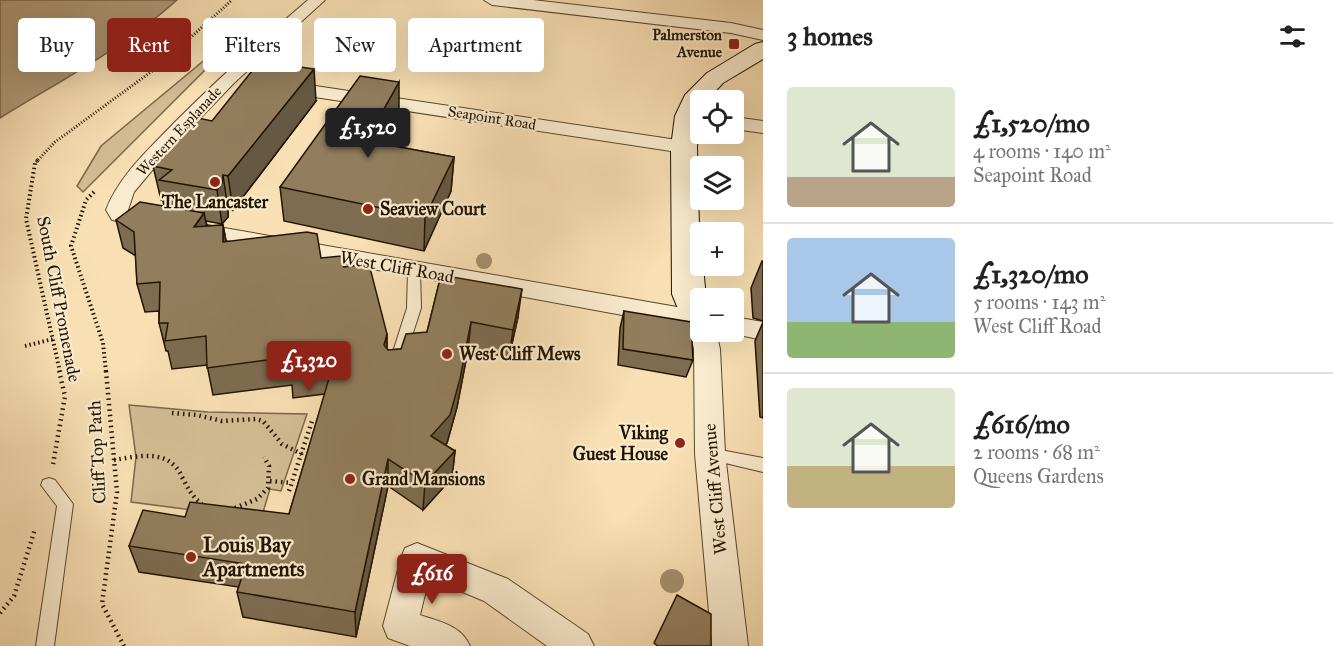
<!DOCTYPE html>
<meta charset="utf-8">
<style>
:root{--surface:#fff;--page:#f6f6f6;--text:#222;--muted:#767676;--line:#e0e0e0;--accent:#8f2418}
body{margin:0;font-family:"IM FELL Great Primer",serif;background:var(--page);color:var(--text);height:100vh;display:flex;flex-direction:column;font-size:22px;white-space:nowrap}
*{box-sizing:border-box;margin:0}
p{font-size:20px;color:var(--muted)}
.icon{flex:none;width:33px;height:33px;fill:none;stroke:currentColor;stroke-width:2;stroke-linecap:round;stroke-linejoin:round}
.map{position:relative;flex:1;overflow:hidden}
.panel{display:flex;flex-direction:column;background:var(--surface);width:570px}
.panel>*{flex:none}
.top-card{position:absolute;left:18px;top:18px;width:570px;height:54px;display:flex;gap:12px}
.controls{position:absolute;left:690px;top:90px;display:grid;gap:12px}
.controls a{display:grid;place-items:center;width:54px;height:54px;border-radius:6px;background:var(--surface);box-shadow:0 6px 24px #0002;font-size:30px}
.price{position:absolute;translate:-50% -51px;padding:0 14px;border-radius:6px;background:var(--accent);color:#fff;font-size:20px;line-height:39px;filter:drop-shadow(0 2px 3px #0008)}
.price::after{content:'';position:absolute;left:50%;top:36px;width:18px;height:14px;margin-left:-9px;background:inherit;clip-path:polygon(0 0,100% 0,50% 100%)}
.price.on{background:#222;color:#fff}
ul{padding:0;list-style:none}
li{display:flex;align-items:center;gap:18px;height:150px;padding:0 24px}
li+li{border-top:2px solid var(--line)}
li span{display:grid;place-items:center;flex:none;width:168px;height:120px;border-radius:6px;color:#555}
li>.icon{margin-inline-start:auto}
span .icon{width:72px;height:72px;fill:#fffc;stroke-width:1}
li b{font-size:26px}
h2{display:flex;justify-content:space-between;align-items:center;height:72px;padding:0 24px;font-size:26px}
.tag{padding:0 21px;border-radius:6px;background:var(--surface);box-shadow:0 6px 24px #0002;font-size:21px;line-height:54px}
.tag.on{background:var(--accent);color:#fff}
main{display:flex;flex:1;min-height:0}
.map>svg:first-child{display:block}
.green{fill:#d4bd95;stroke:#7c684a;stroke-width:1.5}
.water{fill:#b09b77;stroke:#786547;stroke-width:1.5}
.lines{fill:none;stroke-linecap:round;stroke-linejoin:round}
.lane-casing{stroke:#58472d;stroke-width:2}
.street-casing{stroke:#58472d;stroke-width:2}
.secondary-casing{stroke:#231400;stroke-width:2}
.path-far2{stroke:#231400;stroke-width:3;stroke-dasharray:1 2;stroke-linecap:butt}
.path-far1{stroke:#231400;stroke-width:4;stroke-dasharray:1.5 3;stroke-linecap:butt}
.path{stroke:#231400;stroke-width:4.5;stroke-dasharray:1.5 4;stroke-linecap:butt}
.lane{fill:#faebce;fill-rule:evenodd}
.street{fill:#faebce;fill-rule:evenodd}
.secondary{fill:#faebce;fill-rule:evenodd}
.tree{fill:#a5906e}
.wall{fill:#7e6c51;stroke:#231400;stroke-width:1.5}
.shaded-wall{fill:#665842;stroke:#231400;stroke-width:1.5}
.building{fill:#927e5e;stroke:#231400;stroke-width:1.5}
.poi-dot{fill:#8f2418;stroke:#faebce;stroke-width:2}
.labels{text-anchor:middle;stroke-width:4.5;stroke-linejoin:round;paint-order:stroke}
.far-poi-label{font-size:15px;font-weight:bold;fill:#231400;stroke:#faebce;text-anchor:end}
.far-street-label{font-size:15px;fill:#231400;stroke:#faebce}
.poi-label{font-size:18px;font-weight:bold;fill:#231400;stroke:#faebce;text-anchor:start}
.street-label{font-size:18px;fill:#231400;stroke:#faebce}
.near-poi-label{font-size:21px;font-weight:bold;fill:#231400;stroke:#faebce;text-anchor:start}
</style>
<main>
<div class="map">
<svg width="763" height="646" viewBox="0 0 763 646">
<rect width="100%" height="100%" fill="#f8e0b4"/>
<filter id="stains"><feTurbulence type="fractalNoise" baseFrequency=".00333" numOctaves="4"/><feColorMatrix values="0 0 0 0 .2 0 0 0 0 .09 0 0 0 0 .02 0 0 0 .5 -.17"/></filter>
<radialGradient id="worn" r=".72"><stop offset=".6" stop-color="#630" stop-opacity="0"/><stop offset="1" stop-color="#630" stop-opacity=".3"/></radialGradient>
<g class="green">
<polygon points="249,23 244,31 83,192 77,186 101,146"/>
<polygon points="129,405 208,412 307,414 281,491 270,489 261,519 131,502 136,457"/>
</g>
<path class="water" d="M0,0h177c-52,47 -117,81 -177,118z"/>
<g class="lines">
<defs>
<g id="lane">
<polygon points="414,266 420,270 421,308 403,364 401,368 391,368 389,364 407,308 408,270"/>
<polygon points="710,448 763,458 763,472 704,458 702,454 704,450"/>
<polygon points="49,478 55,480 73,504 54,646 36,646 57,506 41,485 43,480"/>
</g>
<g id="street">
<path d="M308,0h17l-91,83 -69,72 -31,37 -6,18 34,7 3,5 -3,5 -8,2 -42,-9 -6,-10c13,-34 42,-60 67,-86 43,-43 88,-84 135,-124z"/>
<polygon points="484,0 533,0 731,23 763,30 763,40 731,33 492,5"/>
<polygon points="282,81 684,141 691,143 694,147 691,151 684,153 275,91 273,87 275,83"/>
<polygon points="734,117 763,121 763,133 734,129"/>
<polygon points="190,222 700,311 700,332 716,332 720,349 725,454 748,646 712,646 695,454 694,349 690,332 693,328 182,234 179,229 182,224"/>
<polygon points="734,317 763,322 763,340 725,332 734,332"/>
<path d="M417,543l91,36 80,55 6,12h-47l-63,-45 -55,-23 -9,37c20,7 41,10 50,31h-60l-22,-8 -5,-12 18,-68 4,-10z"/>
</g>
<polygon id="secondary" points="763,42 763,59 723,83 707,100 700,100 697,147 700,266 703,266 706,298 700,298 700,331 686,328 672,294 671,147 675,116 685,95 707,73 755,44"/>
</defs>
<use href="#lane" class="lane-casing"/>
<use href="#street" class="street-casing"/>
<use href="#secondary" class="secondary-casing"/>
<polyline class="path-far2" points="36,162 55,142 159,66 232,0"/>
<g class="path-far1">
<polyline points="38,160 35,163 26,219 60,372"/>
<polyline points="94,192 86,200 71,246 103,343 106,372"/>
<polyline points="25,346 53,339"/>
</g>
<g class="path">
<polyline points="106,371 117,492 102,604 124,646"/>
<polyline points="172,413 197,415 222,421 256,419 263,421 282,444 302,454"/>
<path d="M114,460c25,-4 55,-12 68,17 6,11 10,20 20,27"/>
<polyline points="53,464 65,396 59,371"/>
<polyline points="270,481 292,483"/>
<polyline points="289,491 312,421"/>
<polyline points="235,508 257,499 268,488 269,466 264,457"/>
<polyline points="0,613 14,596 35,529"/>
</g>
<use href="#lane" class="lane"/>
<use href="#street" class="street"/>
<use href="#secondary" class="secondary"/>
</g>
<g class="tree">
<circle cx="535" cy="55" r="6"/>
<circle cx="484" cy="261" r="8"/>
<circle cx="672" cy="581" r="12"/>
</g>
<g class="wall">
<polygon points="316,101 233,210 228,209 228,217 222,224 206,221 207,226 223,225 226,241 321,258 344,267 387,334 387,349 388,350 401,349 427,332 441,275 518,317 509,357 468,350 457,407 447,443 445,445 455,451 452,478 423,510 388,486 356,637 243,617 237,592 239,587 139,572 129,546 185,517 289,514 325,394 293,398 292,385 213,395 207,365 172,369 168,351 166,351 159,323 159,311 145,312 137,284 136,256 123,248 116,220 164,206 163,201 161,200 153,166 212,121"/>
<polygon points="399,114 383,144 454,157 451,191 424,251 284,221 280,187"/>
<polygon points="762,261 763,261 763,321 753,318 751,288"/>
<polygon points="624,311 693,360 686,377 618,365 620,328"/>
<polygon points="763,322 763,418 760,417 755,341"/>
</g>
<g class="shaded-wall">
<polygon points="314,69 316,101 233,210 228,176"/>
<polygon points="399,82 399,114 367,175 366,141"/>
<polygon points="454,157 451,191 424,251 425,217"/>
<polygon points="223,175 228,209 228,217 222,224 217,190"/>
<polygon points="204,213 210,241 194,227"/>
<polygon points="223,225 228,252 223,242"/>
<polygon points="522,289 518,317 509,357 513,330"/>
<polygon points="471,322 468,350 457,407 447,443 429,463 431,436"/>
<polygon points="387,334 387,362 384,345"/>
<polygon points="455,451 452,478 423,510 425,483"/>
<polygon points="388,459 388,486 356,637 355,612"/>
</g>
<g class="building">
<polygon points="260,61 314,69 228,176 223,175 222,183 217,190 159,180 172,170 153,166 198,118 212,121"/>
<polygon points="360,76 399,82 366,141 454,157 425,217 280,187"/>
<polygon points="140,202 204,213 194,227 223,225 223,242 307,232 317,234 321,258 341,256 344,267 369,264 387,334 384,345 388,350 401,349 406,334 427,332 441,275 522,289 513,330 471,322 460,379 450,415 431,436 455,451 425,483 388,459 355,612 237,592 246,564 129,546 143,510 185,517 190,502 289,514 333,365 290,371 289,357 207,368 206,336 165,341 168,323 159,323 160,282 137,284 134,232 116,220"/>
<polygon points="624,311 691,322 693,360 623,349"/>
<polygon points="677,595 711,614 711,646 658,646 654,643"/>
</g>
<g class="poi-dot">
<rect x="728" y="38" width="12" height="12" rx="3"/>
<circle cx="215" cy="182" r="6"/>
<circle cx="368" cy="209" r="6"/>
<circle cx="447" cy="354" r="6"/>
<circle cx="680" cy="443" r="6"/>
<circle cx="350" cy="479" r="6"/>
<circle cx="191" cy="557" r="6"/>
</g>
<g class="labels">
<g class="far-poi-label">
<text x="722" y="40">Palmerston<tspan x="722" dy="17">Avenue</tspan></text>
</g>
<g class="far-street-label">
<text transform="translate(492 118) rotate(9)" y="5">Seapoint Road</text>
<text transform="translate(179 131) rotate(-47)" y="5">Western Esplanade</text>
</g>
<g class="poi-label">
<text x="215" y="208" text-anchor="middle">The Lancaster</text>
<text x="380" y="215">Seaview Court</text>
<text x="459" y="360">West Cliff Mews</text>
<text x="668" y="439" text-anchor="end">Viking<tspan x="668" dy="21">Guest House</tspan></text>
<text x="362" y="485">Grand Mansions</text>
</g>
<g class="street-label">
<text transform="translate(397 267) rotate(10)" y="6">West Cliff Road</text>
<text transform="translate(59 299) rotate(79)" y="6">South Cliff Promenade</text>
<text transform="translate(97 452) rotate(-93)" y="6">Cliff Top Path</text>
<text transform="translate(715 489) rotate(-95)" y="6">West Cliff Avenue</text>
</g>
<g class="near-poi-label">
<text x="203" y="552">Louis Bay<tspan x="203" dy="24">Apartments</tspan></text>
</g>
</g>
<rect width="100%" height="100%" filter="url(#stains)"/>
<rect width="100%" height="100%" fill="url(#worn)"/>
</svg>
<div class="controls">
<a><svg class="icon" aria-label="locate" viewBox="0 0 24 24"><circle cx="12" cy="12" r="6"/><path d="M12 2v4M12 18v4M2 12h4M18 12h4"/></svg></a>
<a><svg class="icon" aria-label="layers" viewBox="0 0 24 24"><path d="M12 4l9 5-9 5-9-5zM3 14l9 5 9-5"/></svg></a>
<a>+</a>
<a>−</a>
</div>
<b class="price on" style="left:368px;top:159px">£1,520</b>
<b class="price" style="left:309px;top:392px">£1,320</b>
<b class="price" style="left:432px;top:605px">£616</b>
<div class="top-card">
<a class="tag">Buy</a>
<a class="tag on">Rent</a>
<a class="tag">Filters</a>
<a class="tag">New</a>
<a class="tag">Apartment</a>
</div>
</div>
<section class="panel">
<h2>3 homes<svg class="icon" aria-label="filters" viewBox="0 0 24 24"><path d="M4 7h16M4 17h16"/><circle cx="9" cy="7" r="2"/><circle cx="15" cy="17" r="2"/></svg></h2>
<ul>
<li><span style="background:linear-gradient(#dfe7d0 75%,#b9a48a 0)"><svg class="icon" aria-label="home" viewBox="0 0 24 24"><path d="M3 11l9-7 9 7M6 9v11h12V9"/></svg></span><div><b>£1,520/mo</b><p>4 rooms · 140 m²</p><p>Seapoint Road</p></div></li>
<li><span style="background:linear-gradient(#a9c7e8 70%,#8fb573 0)"><svg class="icon" aria-label="home" viewBox="0 0 24 24"><path d="M3 11l9-7 9 7M6 9v11h12V9"/></svg></span><div><b>£1,320/mo</b><p>5 rooms · 143 m²</p><p>West Cliff Road</p></div></li>
<li><span style="background:linear-gradient(#dfe7d0 65%,#c2b280 0)"><svg class="icon" aria-label="home" viewBox="0 0 24 24"><path d="M3 11l9-7 9 7M6 9v11h12V9"/></svg></span><div><b>£616/mo</b><p>2 rooms · 68 m²</p><p>Queens Gardens</p></div></li>
</ul>
</section>
</main>
